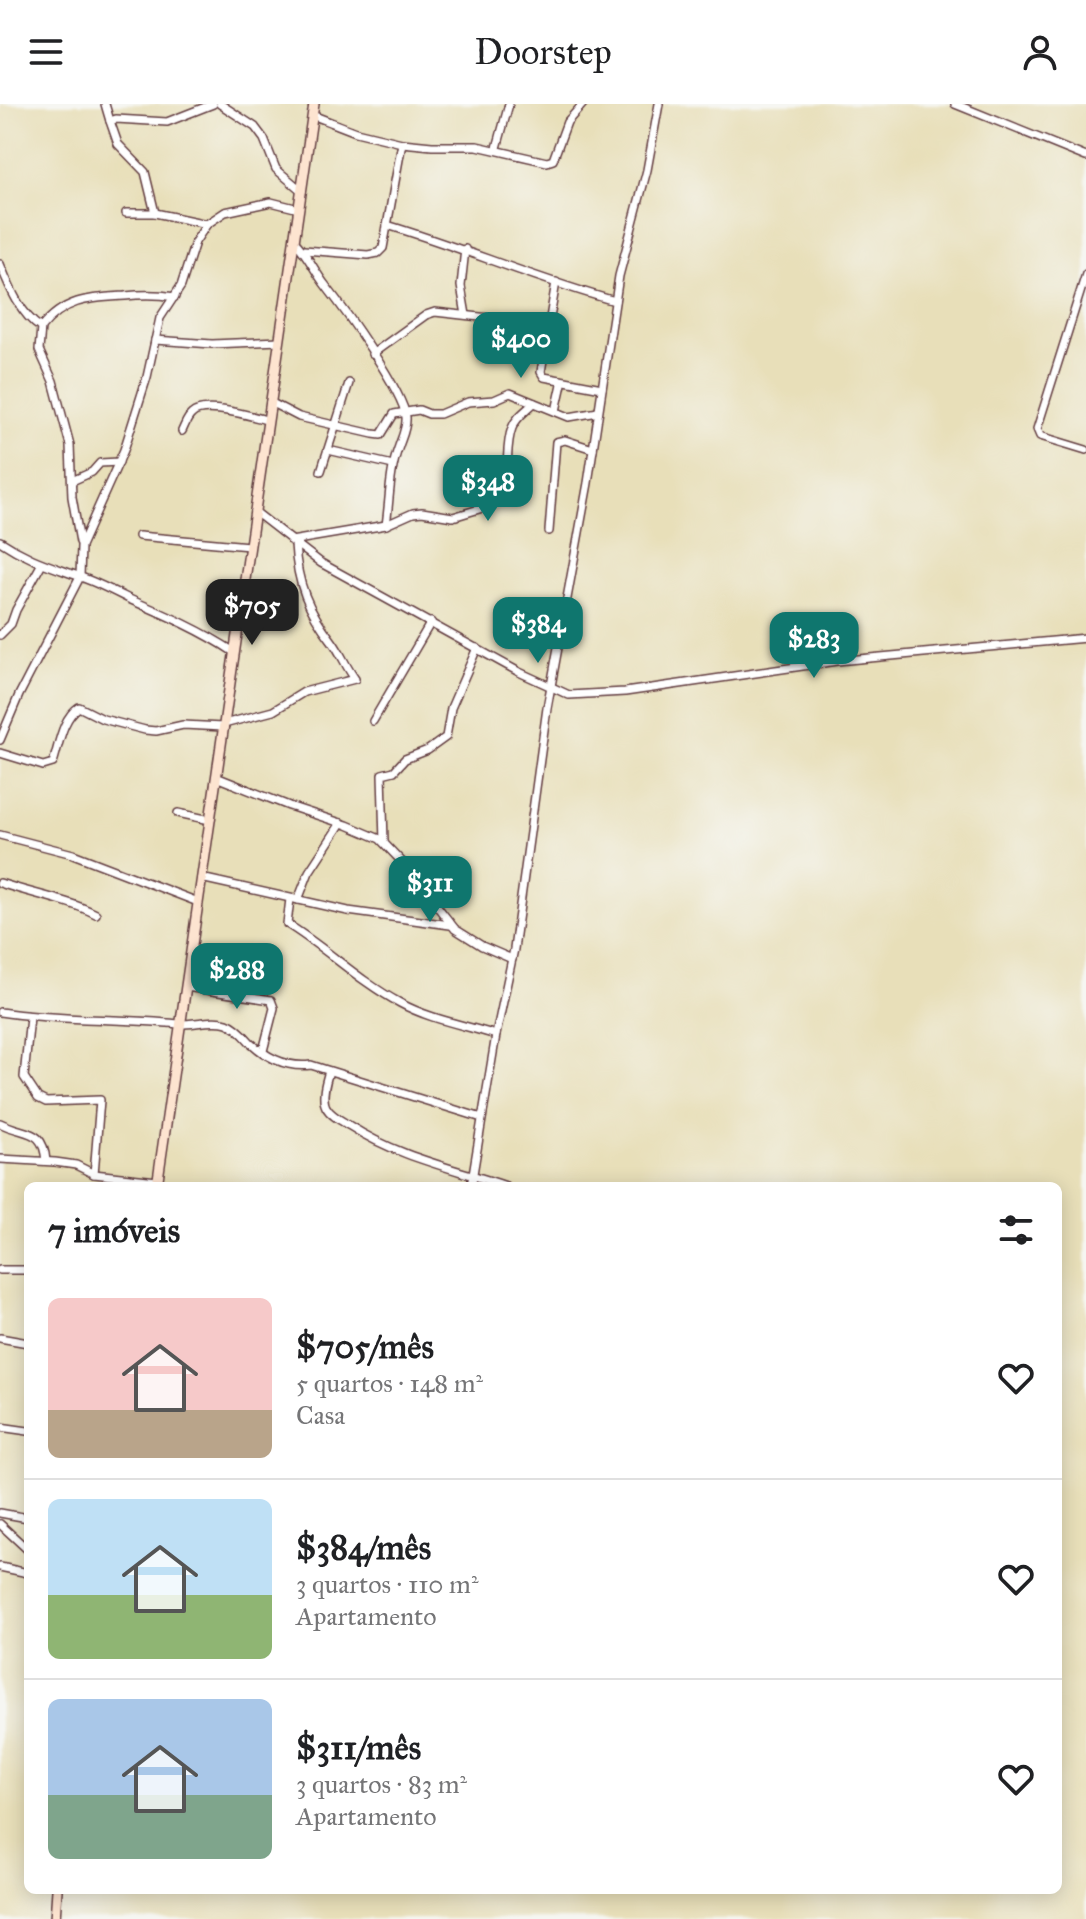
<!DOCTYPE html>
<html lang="pt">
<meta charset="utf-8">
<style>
:root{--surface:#fff;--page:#f2f2f2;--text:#202124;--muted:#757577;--line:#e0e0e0;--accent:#0f766e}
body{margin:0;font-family:"IM FELL Great Primer",serif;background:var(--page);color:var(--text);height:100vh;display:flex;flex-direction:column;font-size:30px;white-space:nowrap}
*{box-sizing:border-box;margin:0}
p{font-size:26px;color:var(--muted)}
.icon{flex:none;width:44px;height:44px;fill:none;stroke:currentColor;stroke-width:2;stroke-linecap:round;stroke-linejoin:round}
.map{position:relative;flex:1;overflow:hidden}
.side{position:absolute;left:24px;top:1078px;width:1038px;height:712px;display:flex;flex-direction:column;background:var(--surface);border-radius:12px;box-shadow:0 4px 20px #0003}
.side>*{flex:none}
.price{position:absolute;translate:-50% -68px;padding:0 18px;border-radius:16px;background:var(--accent);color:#fff;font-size:26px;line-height:52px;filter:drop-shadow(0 2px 4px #0008)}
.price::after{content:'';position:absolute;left:50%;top:48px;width:24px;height:18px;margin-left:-12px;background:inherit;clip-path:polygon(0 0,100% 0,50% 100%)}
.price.on{background:#222;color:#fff}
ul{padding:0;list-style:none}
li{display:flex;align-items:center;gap:24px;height:200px;padding:0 24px}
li+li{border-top:2px solid var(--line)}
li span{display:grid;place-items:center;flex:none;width:224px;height:160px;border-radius:12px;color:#555}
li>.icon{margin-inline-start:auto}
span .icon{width:96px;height:96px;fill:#fffc;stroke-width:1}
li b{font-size:34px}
h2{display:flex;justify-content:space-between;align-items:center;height:96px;padding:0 24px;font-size:34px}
header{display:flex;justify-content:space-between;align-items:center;height:104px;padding:0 24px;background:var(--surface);font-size:36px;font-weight:600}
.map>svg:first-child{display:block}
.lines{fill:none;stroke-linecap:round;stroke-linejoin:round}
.street-casing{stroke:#623c40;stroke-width:10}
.secondary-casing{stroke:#623c40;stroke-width:12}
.street{stroke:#fff;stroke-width:7}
.secondary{stroke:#fde4d0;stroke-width:9}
</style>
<header><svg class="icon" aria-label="menu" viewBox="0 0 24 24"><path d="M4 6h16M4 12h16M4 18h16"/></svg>Doorstep<svg class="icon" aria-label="person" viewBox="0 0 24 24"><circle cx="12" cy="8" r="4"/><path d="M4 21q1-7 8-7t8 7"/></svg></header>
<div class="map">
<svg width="1086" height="1815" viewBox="0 0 1086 1815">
<rect width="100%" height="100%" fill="#f6f6f2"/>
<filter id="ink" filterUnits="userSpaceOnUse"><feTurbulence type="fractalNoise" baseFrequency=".0125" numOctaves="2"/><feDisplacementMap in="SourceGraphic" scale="16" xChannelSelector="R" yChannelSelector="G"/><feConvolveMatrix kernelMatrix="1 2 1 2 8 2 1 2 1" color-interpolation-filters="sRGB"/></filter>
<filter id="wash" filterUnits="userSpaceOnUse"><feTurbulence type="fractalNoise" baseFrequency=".006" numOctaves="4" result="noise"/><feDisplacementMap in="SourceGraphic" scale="32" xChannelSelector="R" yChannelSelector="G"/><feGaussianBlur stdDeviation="1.8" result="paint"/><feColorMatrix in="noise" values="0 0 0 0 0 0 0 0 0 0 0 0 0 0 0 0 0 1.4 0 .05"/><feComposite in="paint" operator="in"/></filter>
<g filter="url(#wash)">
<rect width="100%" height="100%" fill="#e8dfb9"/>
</g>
<g filter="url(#ink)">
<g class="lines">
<defs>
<g id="street">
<polyline points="105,0 110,17"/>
<polyline points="220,0 255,23 264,35 276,65 302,87"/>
<polyline points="955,0 1086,53"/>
<polyline points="402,39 432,42 477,42 547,58 553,56 567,18 583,0"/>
<polyline points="497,44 509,0"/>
<polyline points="126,109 155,109 207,120"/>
<polyline points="155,109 145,68 118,40 110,17 116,15 167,18 213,0"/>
<path d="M387,121c77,23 151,55 228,76"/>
<path d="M294,137c14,13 20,30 32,45 18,23 77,105 80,131 1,10 -4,20 -7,29 -10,26 -9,53 -13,79"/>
<polyline points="465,145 461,182 466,211"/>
<polyline points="304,146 368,151 378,149 383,144 402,39 356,28 312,11"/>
<path d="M0,160c9,22 20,50 41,64"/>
<polyline points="1086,170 1037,325 1040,332 1086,346"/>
<polyline points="556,178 541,268 544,273 560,276 562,280 556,307"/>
<polyline points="155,236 212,240 280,237"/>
<polyline points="372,250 426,211 435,208 507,216"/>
<polyline points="560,276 602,284"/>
<polyline points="270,298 299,313 373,330 381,331 394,310 419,306 429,310 440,310 468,298 494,296 510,289 569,313 598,308"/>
<path d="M182,327c3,-6 5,-13 10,-17 12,-12 59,2 75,6"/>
<polyline points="328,346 393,361"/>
<polyline points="321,367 349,279"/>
<polyline points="72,377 92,368 100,359 119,358"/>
<polyline points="254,407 321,459 519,568 569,591 625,588 837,557 1086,534"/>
<polyline points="549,427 556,338 565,336 593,345"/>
<polyline points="139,432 249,442"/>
<path d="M0,437c27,18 48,24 78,35 18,6 35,15 51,23 37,16 72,31 105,53"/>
<path d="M291,437l95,-16 27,-12 9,-1 31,5 36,-11c27,-19 13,-52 23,-78 4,-11 14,-17 22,-25"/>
<path d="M80,438l-8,-45 -2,-52 -17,-64 -14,-31 2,-22c24,-30 49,-30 84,-32 18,-2 33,-2 50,1"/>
<polyline points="0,531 11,520 16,506 41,461"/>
<polyline points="373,617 431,518"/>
<path d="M224,620l49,-13 31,-19 51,-13c-9,-12 -14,-26 -23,-38 -24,-31 -35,-57 -37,-97"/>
<polyline points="0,636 19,591 80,473 81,442 124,346 147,273 160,214 181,182 195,138 207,120 225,108 271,98 299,105"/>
<path d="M0,649l43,13 10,-3c6,-18 9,-45 26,-56l24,12 42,11 11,1 27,-6 40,2"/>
<polyline points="216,673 289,702 347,721 380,735 404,760 455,825 482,842 512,855"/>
<polyline points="178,709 210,716"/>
<polyline points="0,731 73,750 198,798"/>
<polyline points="384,738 382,670 394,667 405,655 428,646 446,633 451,604 477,544"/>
<polyline points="201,774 348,807 450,821"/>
<path d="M0,779c32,11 66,16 96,31"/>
<path d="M290,795l-3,25c39,24 72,57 113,79 29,16 64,22 96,32"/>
<polyline points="298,796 309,768 341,719"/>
<polyline points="186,883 271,896 274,904 263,947"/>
<path d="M0,908c59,9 119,6 178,12 15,1 35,-6 49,-1 9,3 17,12 23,19 17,16 38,26 61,23l171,53"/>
<polyline points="30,913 24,973 38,994 46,998 100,996 94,1070"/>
<path d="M329,967c-3,10 -8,26 -3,36 5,9 16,14 24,19 48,31 103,42 156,60"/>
<path d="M0,1019c26,13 43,4 46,38"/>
<polyline points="0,1055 55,1058 76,1061 94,1070 157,1077"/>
<polyline points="471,1082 496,931 514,845 547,604 588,379 619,172 647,66 659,0"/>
<polyline points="0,1166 28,1166"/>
<polyline points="0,1234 28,1239"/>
<polyline points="0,1323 28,1327"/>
<polyline points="0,1409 28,1414"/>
<polyline points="0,1420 28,1446"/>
<polyline points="0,1463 28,1469"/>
</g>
<g id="secondary">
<polyline points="157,1082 314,0"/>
<polyline points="55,1815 57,1786"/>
</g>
</defs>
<use href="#street" class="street-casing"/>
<use href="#secondary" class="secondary-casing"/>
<use href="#street" class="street"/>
<use href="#secondary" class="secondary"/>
</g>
</g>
</svg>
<b class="price" style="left:521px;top:276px">$400</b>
<b class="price" style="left:488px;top:419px">$348</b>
<b class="price on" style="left:252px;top:543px">$705</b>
<b class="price" style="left:538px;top:561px">$384</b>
<b class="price" style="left:814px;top:576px">$283</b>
<b class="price" style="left:430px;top:820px">$311</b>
<b class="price" style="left:237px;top:907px">$288</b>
<section class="side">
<h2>7 imóveis<svg class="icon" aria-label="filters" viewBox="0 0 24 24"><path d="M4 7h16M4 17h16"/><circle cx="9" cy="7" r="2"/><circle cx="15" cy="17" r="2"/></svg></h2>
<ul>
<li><span style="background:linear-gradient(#f6c9c9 70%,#b9a48a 0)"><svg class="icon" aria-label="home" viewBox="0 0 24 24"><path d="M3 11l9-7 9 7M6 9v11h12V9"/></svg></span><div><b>$705/mês</b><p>5 quartos · 148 m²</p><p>Casa</p></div><svg class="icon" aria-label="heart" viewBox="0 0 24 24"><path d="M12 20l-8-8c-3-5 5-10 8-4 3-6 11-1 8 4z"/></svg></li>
<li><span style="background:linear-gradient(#bfe0f5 60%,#8fb573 0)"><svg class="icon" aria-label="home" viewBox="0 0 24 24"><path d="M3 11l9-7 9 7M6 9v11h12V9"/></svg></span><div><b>$384/mês</b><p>3 quartos · 110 m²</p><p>Apartamento</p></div><svg class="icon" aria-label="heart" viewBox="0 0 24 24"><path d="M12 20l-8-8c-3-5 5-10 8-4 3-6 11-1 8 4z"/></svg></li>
<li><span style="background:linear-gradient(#a9c7e8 60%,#7fa58c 0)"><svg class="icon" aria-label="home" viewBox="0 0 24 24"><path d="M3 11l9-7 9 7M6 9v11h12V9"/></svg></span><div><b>$311/mês</b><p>3 quartos · 83 m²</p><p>Apartamento</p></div><svg class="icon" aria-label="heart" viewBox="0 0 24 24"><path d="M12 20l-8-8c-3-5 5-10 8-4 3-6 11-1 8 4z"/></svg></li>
</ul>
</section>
</div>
